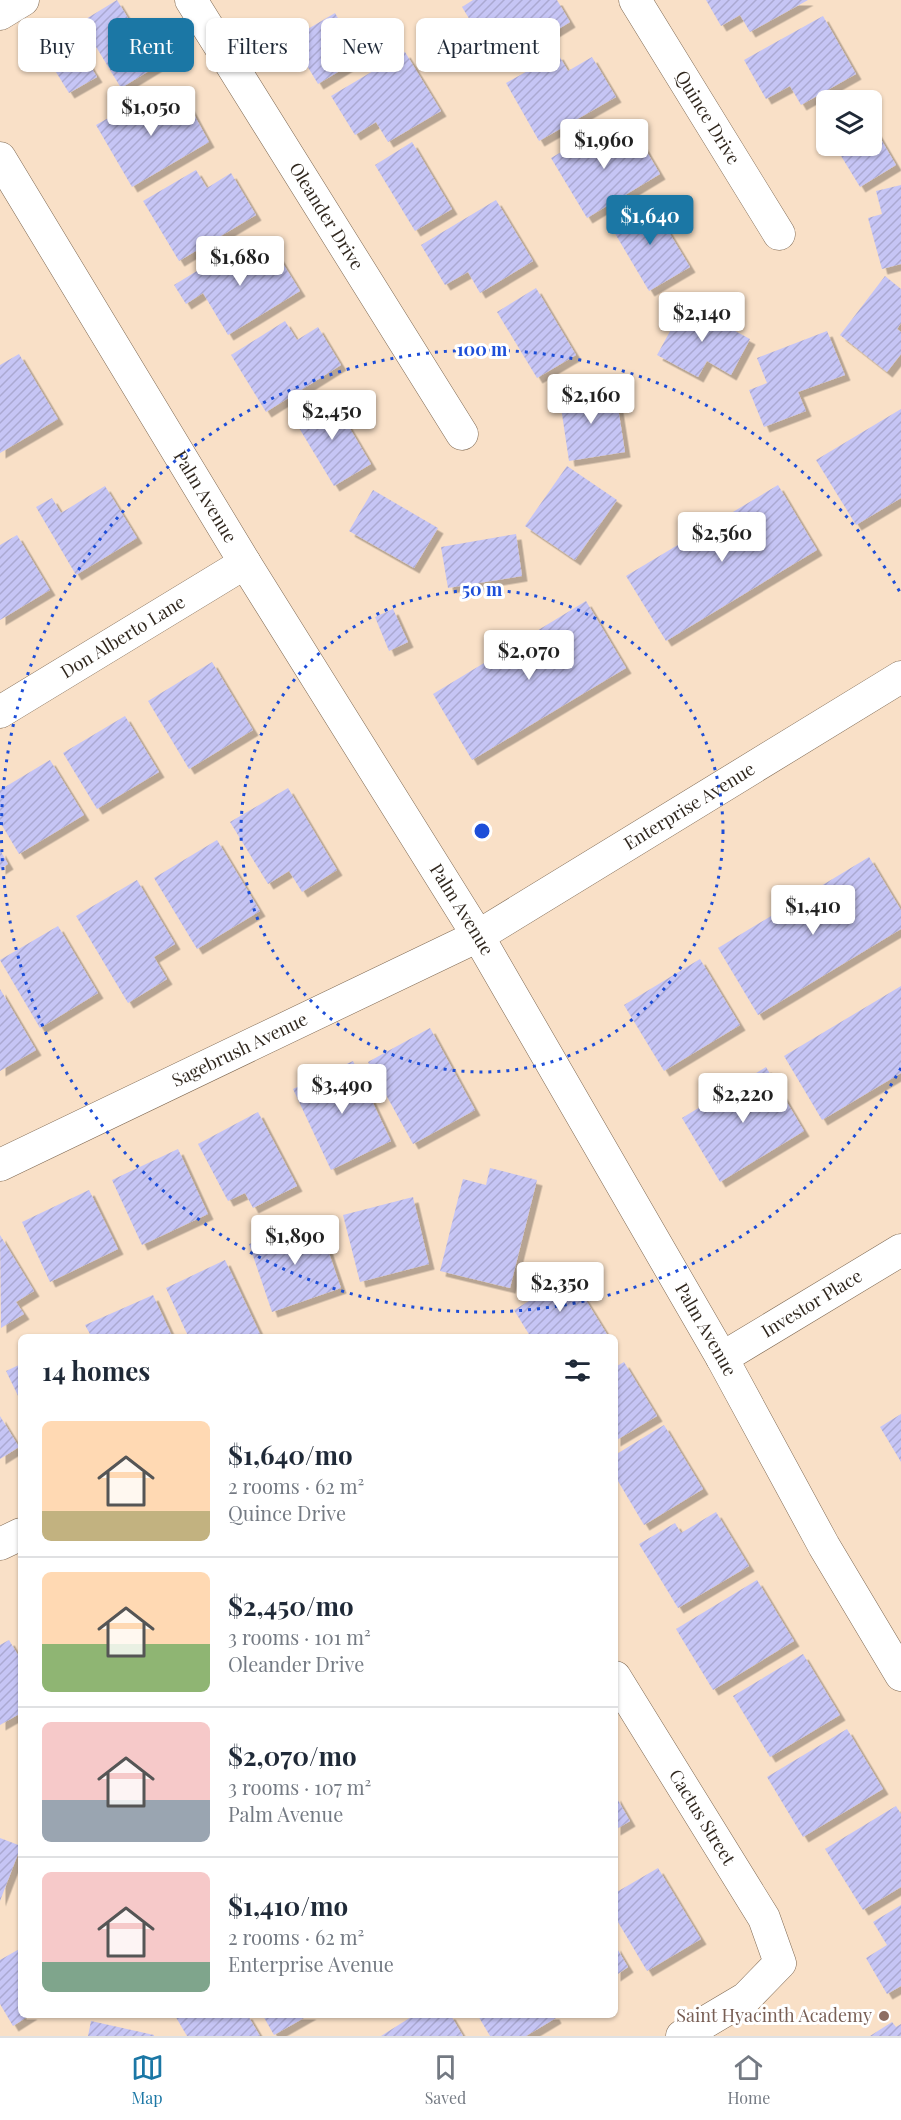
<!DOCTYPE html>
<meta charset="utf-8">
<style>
:root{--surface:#fff;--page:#f2f2f3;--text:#1f2937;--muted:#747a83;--line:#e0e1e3;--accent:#1b77a5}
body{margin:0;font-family:"Playfair Display",serif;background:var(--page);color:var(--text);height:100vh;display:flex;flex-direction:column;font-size:22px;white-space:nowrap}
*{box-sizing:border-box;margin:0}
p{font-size:20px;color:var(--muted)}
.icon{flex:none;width:33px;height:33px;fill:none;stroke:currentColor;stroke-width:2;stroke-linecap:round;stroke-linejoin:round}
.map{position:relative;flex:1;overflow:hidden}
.side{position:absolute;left:18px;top:1334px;width:600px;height:684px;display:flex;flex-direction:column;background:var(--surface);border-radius:9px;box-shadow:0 2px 4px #0004}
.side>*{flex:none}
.hud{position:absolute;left:18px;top:18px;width:600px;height:54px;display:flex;gap:12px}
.tools{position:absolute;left:816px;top:90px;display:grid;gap:12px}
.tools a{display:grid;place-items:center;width:66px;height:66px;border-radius:9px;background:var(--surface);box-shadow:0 2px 4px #0004;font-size:30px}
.price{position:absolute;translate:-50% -51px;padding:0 14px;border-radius:6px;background:#fff;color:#222;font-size:20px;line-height:39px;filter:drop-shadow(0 2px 3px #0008)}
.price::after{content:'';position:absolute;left:50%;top:36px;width:18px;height:14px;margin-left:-9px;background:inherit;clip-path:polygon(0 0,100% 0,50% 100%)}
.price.selected{background:var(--accent);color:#fff}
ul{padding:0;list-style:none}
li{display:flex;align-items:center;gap:18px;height:150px;padding:0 24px}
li+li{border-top:2px solid var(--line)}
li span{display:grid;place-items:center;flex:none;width:168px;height:120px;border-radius:9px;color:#555}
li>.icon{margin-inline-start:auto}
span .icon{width:72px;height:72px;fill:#fffc;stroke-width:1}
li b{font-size:26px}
h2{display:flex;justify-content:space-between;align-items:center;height:72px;padding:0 24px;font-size:26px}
.tag{padding:0 21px;border-radius:9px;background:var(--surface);box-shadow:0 2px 4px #0004;font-size:21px;line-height:54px}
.tag.selected{background:var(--accent);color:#fff}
.tab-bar{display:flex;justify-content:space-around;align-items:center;height:84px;border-top:2px solid var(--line);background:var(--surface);font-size:16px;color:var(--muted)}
.tab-bar a{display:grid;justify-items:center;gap:3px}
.tab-bar .selected{color:var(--accent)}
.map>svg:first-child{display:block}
.building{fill:url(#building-hatch);filter:url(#shadow)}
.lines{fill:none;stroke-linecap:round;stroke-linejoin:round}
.minor-casing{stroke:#7e6852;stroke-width:33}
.minor{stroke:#fff;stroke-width:32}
.ring{fill:none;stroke:#1d4ed8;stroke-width:3;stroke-dasharray:3 6}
.education-dot{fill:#8d6e63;stroke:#fff;stroke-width:2}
.labels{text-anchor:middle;stroke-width:6;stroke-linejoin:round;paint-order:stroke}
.street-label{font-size:18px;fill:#31281f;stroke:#fff}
.education-label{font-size:18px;fill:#785e54;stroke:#fff;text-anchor:end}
.centre{fill:#1d4ed8;stroke:#fff;stroke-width:3}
.ring-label{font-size:18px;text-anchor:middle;font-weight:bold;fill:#1d4ed8;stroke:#fff;stroke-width:6;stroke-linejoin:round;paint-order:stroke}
</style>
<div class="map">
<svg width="901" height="2036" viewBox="0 0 901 2036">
<defs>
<pattern id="building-hatch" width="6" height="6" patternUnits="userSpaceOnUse" patternTransform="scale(1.5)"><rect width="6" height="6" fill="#c6c5f5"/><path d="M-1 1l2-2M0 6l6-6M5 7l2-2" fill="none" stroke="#aba9d2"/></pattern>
<filter id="shadow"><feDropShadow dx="5.5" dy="5.5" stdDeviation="0" flood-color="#0004"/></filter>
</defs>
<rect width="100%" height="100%" fill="#f9e0c7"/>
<g class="building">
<polygon points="117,0 157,66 121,88 81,22"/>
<polygon points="473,0 557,0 570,22 498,66 462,7"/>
<polygon points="706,0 808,0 750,32 740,15 721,26"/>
<polygon points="335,13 361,58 318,84 291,39"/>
<polygon points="823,16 856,74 801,105 790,86 766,99 744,60"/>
<polygon points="69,31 97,77 69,93 41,48"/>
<polygon points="405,52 441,111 388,142 376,122 355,135 331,96"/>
<polygon points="558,54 568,71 592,57 616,97 539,141 506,83"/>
<polygon points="150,94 161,112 185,98 209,142 132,187 96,125"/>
<polygon points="872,124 896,165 860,187 835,146 872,146"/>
<polygon points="602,128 614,149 637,135 660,174 587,218 551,158"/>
<polygon points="412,142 452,209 415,231 375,165"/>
<polygon points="196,170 207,188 231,173 256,215 179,261 143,201"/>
<polygon points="901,185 901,264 882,269 868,218 882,214 876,191"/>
<polygon points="496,200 533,261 480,293 468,272 445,285 421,245"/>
<polygon points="650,201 690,267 649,291 610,225"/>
<polygon points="241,244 253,262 274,249 300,291 228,335 203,293 186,304 174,285"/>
<polygon points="885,276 901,289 901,323 897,329 901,332 901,354 887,372 840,335"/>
<polygon points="536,288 576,355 537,378 497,312"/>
<polygon points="685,304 750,339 731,375 707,361 698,377 657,355"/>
<polygon points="285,321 297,340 318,327 341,365 266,412 231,355"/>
<polygon points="827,331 845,375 798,392 806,411 764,427 749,390 767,383 757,358"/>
<polygon points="19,354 58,419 0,453 0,365"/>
<polygon points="599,388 601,404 617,401 625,452 569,461 559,394"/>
<polygon points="330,395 371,464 334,486 293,418"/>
<polygon points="901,409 901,498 856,525 816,460"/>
<polygon points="567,466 617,500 575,560 525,526"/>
<polygon points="778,485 817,550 666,641 626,576"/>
<polygon points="105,486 137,538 76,575 36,507 52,498 61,513"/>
<polygon points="373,490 438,528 414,568 349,531"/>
<polygon points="516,534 522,576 448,588 441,547"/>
<polygon points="17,535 50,590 0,620 0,545"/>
<polygon points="586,601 626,668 472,760 433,694"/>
<polygon points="393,609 408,642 389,651 375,617"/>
<polygon points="212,662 253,730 189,769 148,701"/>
<polygon points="125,716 159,772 97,809 63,753"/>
<polygon points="50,760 84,815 19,854 0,822 0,790"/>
<polygon points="288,788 337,870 302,892 289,871 268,884 230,822"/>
<polygon points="217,840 260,911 197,949 154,878"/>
<polygon points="0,850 8,864 0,869"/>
<polygon points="869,857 901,910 901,929 758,1015 718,948"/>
<polygon points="137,880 175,944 154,957 167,979 128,1003 76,916"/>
<polygon points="58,926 98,993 40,1028 0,960"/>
<polygon points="700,959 740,1025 664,1071 624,1005"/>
<polygon points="901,986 901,1073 822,1120 784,1056"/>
<polygon points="0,989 36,1050 0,1071"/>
<polygon points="430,1028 475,1110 413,1144 368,1062"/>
<polygon points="353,1061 391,1141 331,1170 293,1089"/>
<polygon points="766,1067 804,1131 720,1182 682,1118"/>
<polygon points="258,1112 297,1186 253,1208 245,1193 228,1201 198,1144"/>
<polygon points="178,1149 208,1214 142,1245 112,1180"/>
<polygon points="490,1168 537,1180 510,1288 440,1271 463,1179 486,1185"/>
<polygon points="89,1190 118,1249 50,1282 22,1222"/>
<polygon points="413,1197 429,1264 360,1282 343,1215"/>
<polygon points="318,1221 341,1288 272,1312 249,1244"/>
<polygon points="0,1235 34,1291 16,1302 24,1314 1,1328"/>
<polygon points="225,1260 261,1336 188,1336 166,1288"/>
<polygon points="571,1276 608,1336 530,1336 514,1310"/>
<polygon points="153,1295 172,1336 91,1336 85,1325"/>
<polygon points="624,1362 657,1416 615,1441 615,1367"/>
<polygon points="21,1364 21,1402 6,1371"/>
<polygon points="901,1414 901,1462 880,1427"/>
<polygon points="0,1416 19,1447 0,1459"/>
<polygon points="664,1425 703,1489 644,1525 615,1476 615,1455"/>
<polygon points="716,1512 749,1566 678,1608 639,1544 675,1523 681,1533"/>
<polygon points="757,1580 794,1641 713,1690 676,1629"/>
<polygon points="9,1640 21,1660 21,1713 0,1725 0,1645"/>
<polygon points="803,1654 840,1715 770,1757 733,1696"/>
<polygon points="847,1729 883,1789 803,1837 767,1777"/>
<polygon points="615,1795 630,1821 615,1830"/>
<polygon points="896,1806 901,1814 901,1887 863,1910 825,1849"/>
<polygon points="0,1838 21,1846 0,1901"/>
<polygon points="658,1868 701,1939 647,1971 615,1917 615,1893"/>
<polygon points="901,1905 901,1986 887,1994 866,1958 887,1945 873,1922"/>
<polygon points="615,1945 628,1967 615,1976"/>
<polygon points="21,1948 21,2014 32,2014 13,2026 0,2004 0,1960"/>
<polygon points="174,2014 247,2014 260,2036 187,2036"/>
<polygon points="262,2014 311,2014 274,2035"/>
<polygon points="416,2014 450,2014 463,2036 381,2036"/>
<polygon points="477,2014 554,2014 556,2018 526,2036 490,2036"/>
<polygon points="91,2021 154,2035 154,2036 88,2036"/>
<polygon points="892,2022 896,2027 901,2024 901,2036 870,2036"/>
</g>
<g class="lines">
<defs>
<g id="minor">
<path id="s1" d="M191,0l271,434"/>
<path id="s2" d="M635,0l144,234"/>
<polyline points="0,14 23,0"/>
<path id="s3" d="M0,158l245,405 233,373 244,422 102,188 77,129"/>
<path id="s4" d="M0,712l245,-149"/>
<path id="s5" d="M0,1165l478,-229 423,-259"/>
<path id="s6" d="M722,1358l179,-108"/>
<polyline points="0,1544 21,1534"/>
<path id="s7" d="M615,1677l149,241 16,45 -34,35 -64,38"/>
</g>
</defs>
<use href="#minor" class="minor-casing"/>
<use href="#minor" class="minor"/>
</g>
<g class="ring">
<circle cx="482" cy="831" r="241"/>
<path d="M901 1068A481 481 0 1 1 901 594"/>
</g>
<circle class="education-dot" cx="884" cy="2016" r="6"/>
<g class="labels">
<g class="street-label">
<text dy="6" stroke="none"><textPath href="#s2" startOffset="138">Quince Drive</textPath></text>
<text dy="6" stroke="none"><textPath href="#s1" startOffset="255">Oleander Drive</textPath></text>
<text dy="6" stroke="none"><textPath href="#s3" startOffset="396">Palm Avenue</textPath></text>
<text dy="6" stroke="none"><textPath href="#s4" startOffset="144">Don Alberto Lane</textPath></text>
<text dy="6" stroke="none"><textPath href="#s5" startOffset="778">Enterprise Avenue</textPath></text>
<text dy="6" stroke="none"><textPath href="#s3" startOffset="882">Palm Avenue</textPath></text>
<text dy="6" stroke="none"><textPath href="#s5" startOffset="266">Sagebrush Avenue</textPath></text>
<text dy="6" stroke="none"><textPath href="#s6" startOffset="105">Investor Place</textPath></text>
<text dy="6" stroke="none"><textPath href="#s3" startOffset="1368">Palm Avenue</textPath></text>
<text dy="6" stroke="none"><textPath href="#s7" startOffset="165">Cactus Street</textPath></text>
</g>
<g class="education-label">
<text x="872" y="2022">Saint Hyacinth Academy</text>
</g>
</g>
<circle cx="482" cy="831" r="9" class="centre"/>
<g class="ring-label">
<text x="482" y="356">100 m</text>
<text x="482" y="596">50 m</text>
</g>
</svg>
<div class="tools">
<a><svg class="icon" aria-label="layers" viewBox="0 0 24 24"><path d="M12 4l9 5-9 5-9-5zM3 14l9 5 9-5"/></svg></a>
</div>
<b class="price" style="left:151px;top:137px">$1,050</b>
<b class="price" style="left:604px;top:170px">$1,960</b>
<b class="price selected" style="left:650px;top:246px">$1,640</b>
<b class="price" style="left:240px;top:287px">$1,680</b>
<b class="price" style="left:702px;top:343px">$2,140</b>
<b class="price" style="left:591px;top:425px">$2,160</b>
<b class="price" style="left:332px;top:441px">$2,450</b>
<b class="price" style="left:722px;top:563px">$2,560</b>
<b class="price" style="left:529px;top:681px">$2,070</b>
<b class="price" style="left:813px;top:936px">$1,410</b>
<b class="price" style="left:342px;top:1115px">$3,490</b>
<b class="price" style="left:743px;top:1124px">$2,220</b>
<b class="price" style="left:295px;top:1266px">$1,890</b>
<b class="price" style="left:560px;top:1313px">$2,350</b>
<div class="hud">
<a class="tag">Buy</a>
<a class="tag selected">Rent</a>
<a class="tag">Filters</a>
<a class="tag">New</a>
<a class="tag">Apartment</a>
</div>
<section class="side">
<h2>14 homes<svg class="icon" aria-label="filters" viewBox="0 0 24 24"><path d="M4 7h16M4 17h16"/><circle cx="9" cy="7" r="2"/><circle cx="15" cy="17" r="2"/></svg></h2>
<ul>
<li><span style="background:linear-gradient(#ffd9b3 75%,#c2b280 0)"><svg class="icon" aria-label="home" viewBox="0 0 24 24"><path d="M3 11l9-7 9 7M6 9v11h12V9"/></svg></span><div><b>$1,640/mo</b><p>2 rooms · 62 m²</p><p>Quince Drive</p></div></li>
<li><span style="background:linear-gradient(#ffd9b3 60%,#8fb573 0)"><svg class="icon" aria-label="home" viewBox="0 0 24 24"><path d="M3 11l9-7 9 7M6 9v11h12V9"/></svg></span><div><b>$2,450/mo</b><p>3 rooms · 101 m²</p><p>Oleander Drive</p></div></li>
<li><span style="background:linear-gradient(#f6c9c9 65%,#9aa5b1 0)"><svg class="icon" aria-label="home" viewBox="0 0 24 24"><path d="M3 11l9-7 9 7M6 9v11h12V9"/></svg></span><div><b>$2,070/mo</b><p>3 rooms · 107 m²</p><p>Palm Avenue</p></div></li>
<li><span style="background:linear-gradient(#f6c9c9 75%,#7fa58c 0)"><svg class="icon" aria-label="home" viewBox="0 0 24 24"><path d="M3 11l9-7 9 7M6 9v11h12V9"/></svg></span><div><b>$1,410/mo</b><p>2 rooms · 62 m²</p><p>Enterprise Avenue</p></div></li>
</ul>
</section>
</div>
<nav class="tab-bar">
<a class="selected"><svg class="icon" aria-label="map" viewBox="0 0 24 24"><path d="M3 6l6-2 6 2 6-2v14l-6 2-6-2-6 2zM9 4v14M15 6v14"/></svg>Map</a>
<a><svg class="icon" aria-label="saved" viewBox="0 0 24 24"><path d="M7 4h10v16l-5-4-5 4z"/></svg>Saved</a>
<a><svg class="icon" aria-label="home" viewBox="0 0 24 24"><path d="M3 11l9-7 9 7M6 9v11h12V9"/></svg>Home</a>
</nav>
